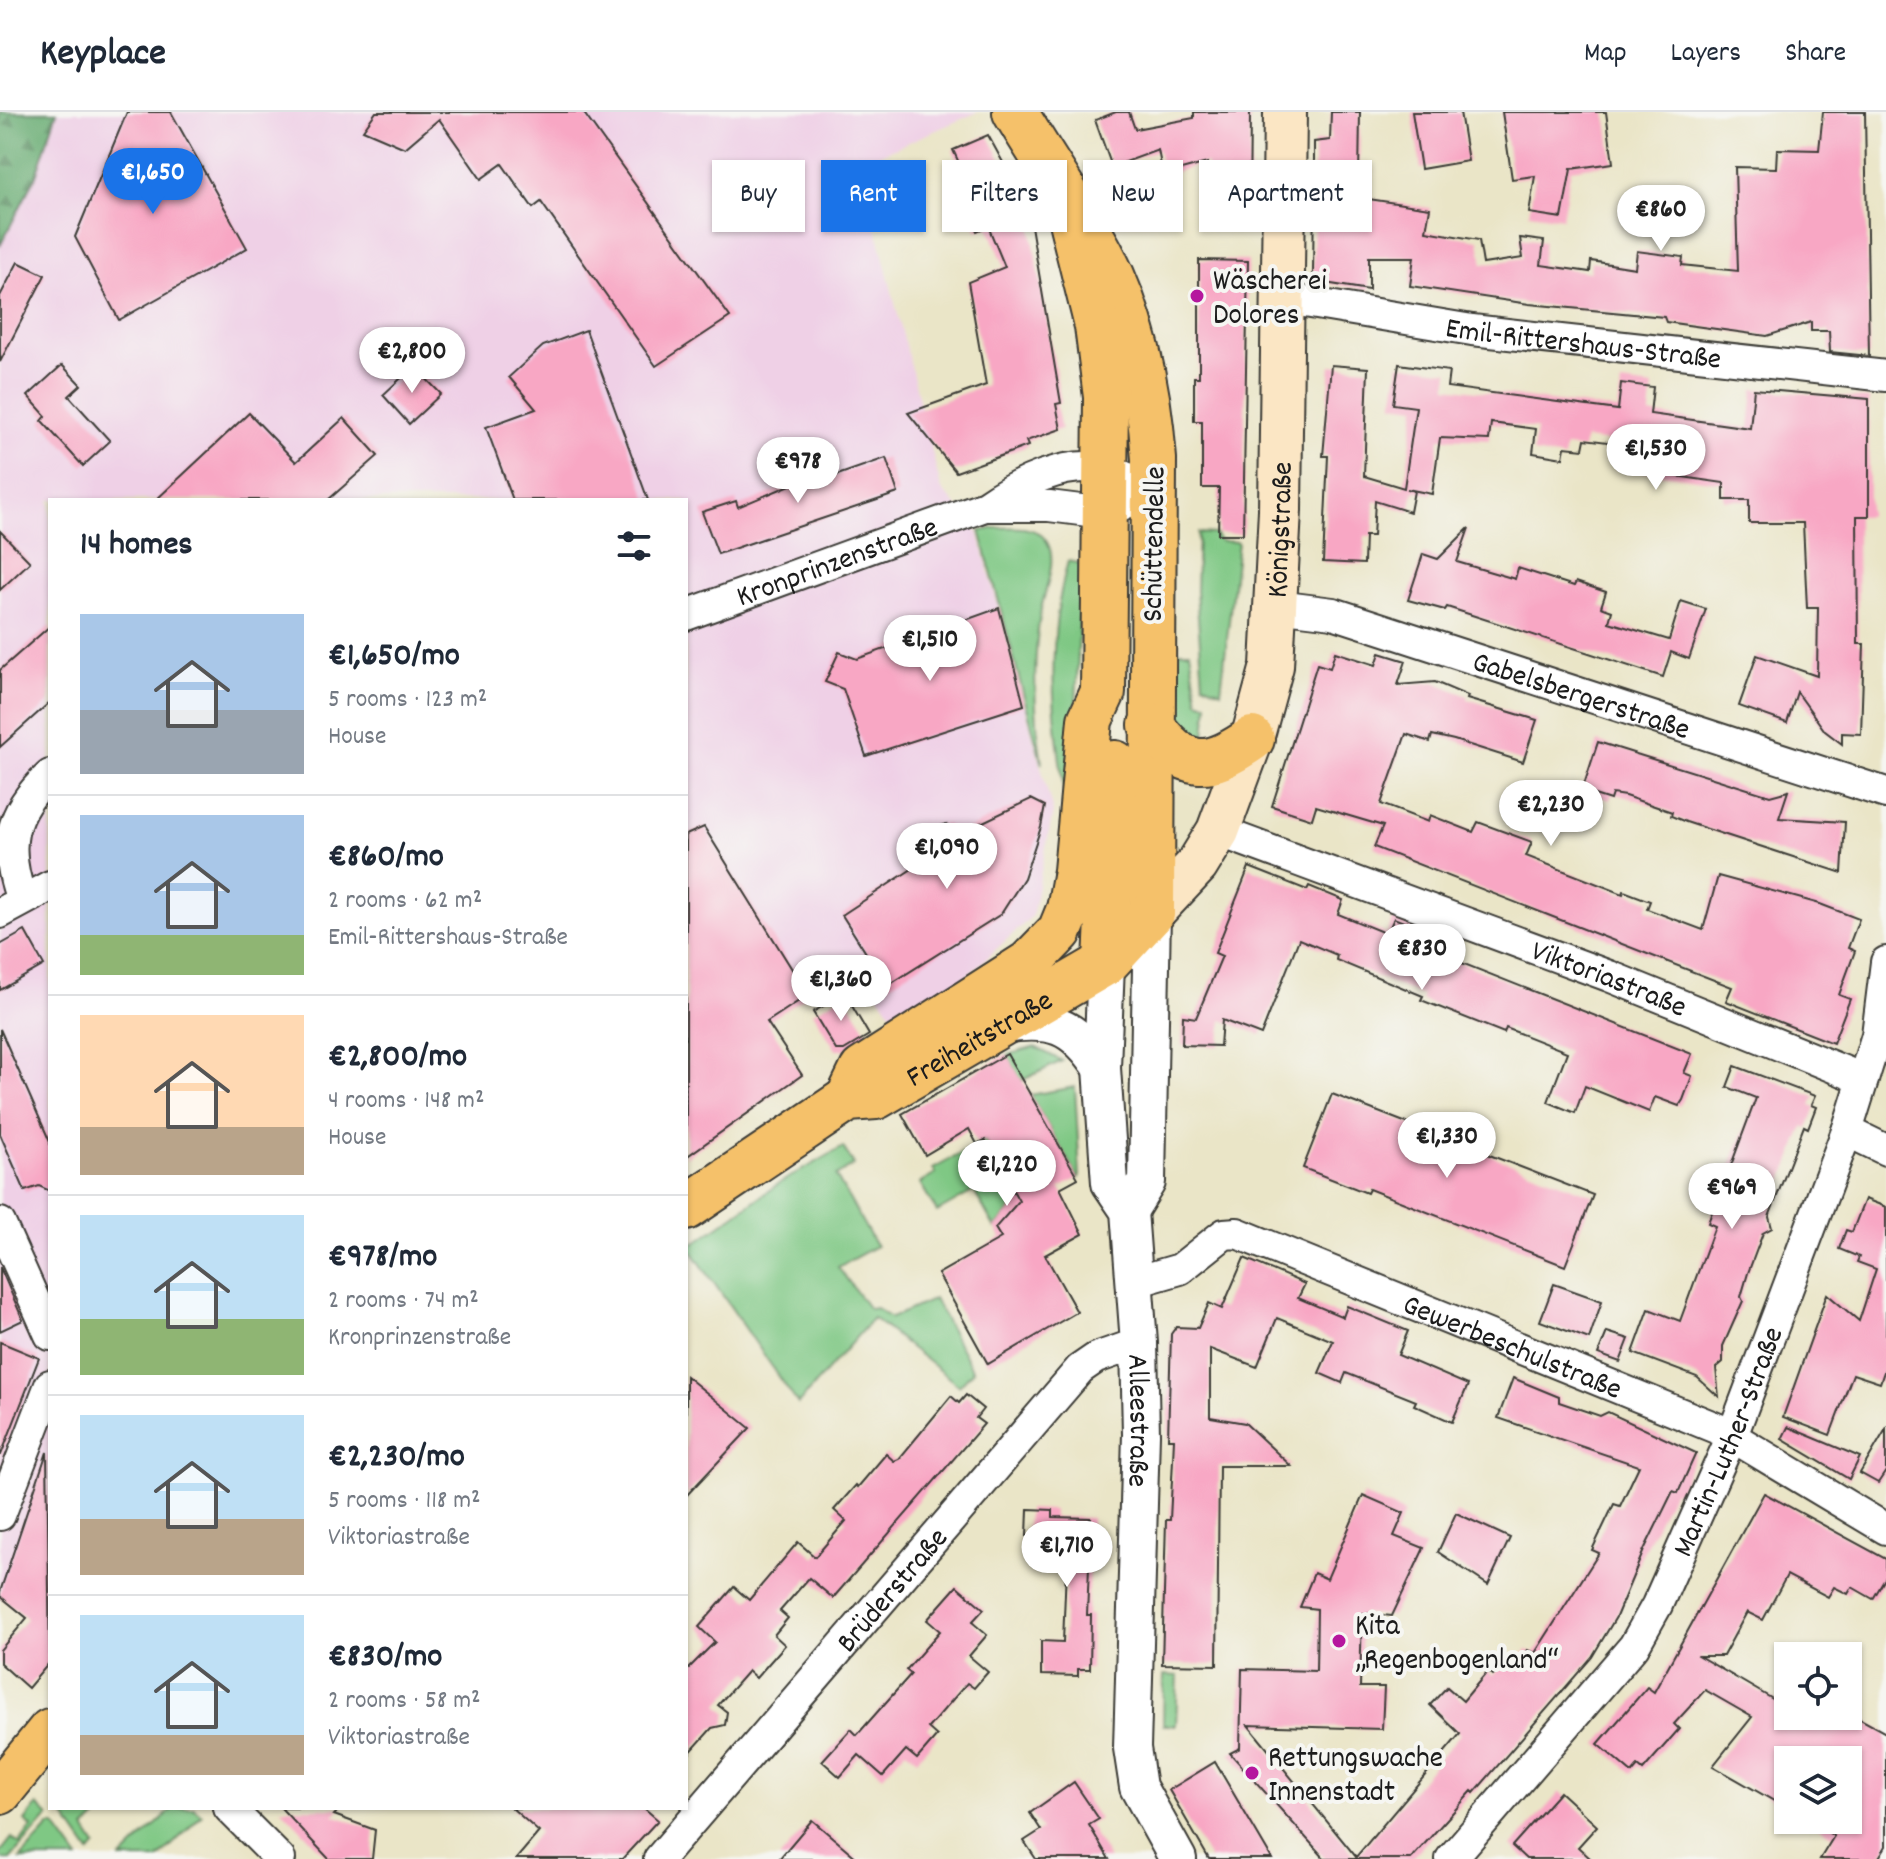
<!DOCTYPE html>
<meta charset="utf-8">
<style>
:root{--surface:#fff;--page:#f2f2f3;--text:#1f2937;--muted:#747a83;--line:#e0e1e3;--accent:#1a73e8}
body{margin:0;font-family:Dekko,sans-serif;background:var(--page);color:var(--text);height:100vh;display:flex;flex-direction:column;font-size:30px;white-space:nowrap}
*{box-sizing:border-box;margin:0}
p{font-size:26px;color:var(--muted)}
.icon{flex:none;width:44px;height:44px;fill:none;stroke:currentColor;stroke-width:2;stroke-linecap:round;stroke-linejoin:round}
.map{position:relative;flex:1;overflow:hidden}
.sheet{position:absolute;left:48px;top:386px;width:640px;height:1312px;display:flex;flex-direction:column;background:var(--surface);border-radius:0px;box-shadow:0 2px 6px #0004}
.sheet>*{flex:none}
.guide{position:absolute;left:712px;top:48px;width:760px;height:72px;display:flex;gap:16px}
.fabs{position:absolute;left:1774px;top:1530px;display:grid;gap:16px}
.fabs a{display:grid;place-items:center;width:88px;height:88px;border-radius:0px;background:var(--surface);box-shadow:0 2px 6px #0004;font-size:40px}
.price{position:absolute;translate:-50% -68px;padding:0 18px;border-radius:28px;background:#fff;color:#222;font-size:26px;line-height:52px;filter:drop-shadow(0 2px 4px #0008)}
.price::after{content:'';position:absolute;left:50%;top:48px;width:24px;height:18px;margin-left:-12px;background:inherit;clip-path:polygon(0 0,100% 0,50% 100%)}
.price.current{background:var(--accent);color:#fff}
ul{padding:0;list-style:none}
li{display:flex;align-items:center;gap:24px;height:200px;padding:0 32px}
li+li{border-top:2px solid var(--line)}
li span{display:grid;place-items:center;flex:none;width:224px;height:160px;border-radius:0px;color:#555}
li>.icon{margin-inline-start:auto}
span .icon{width:96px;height:96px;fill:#fffc;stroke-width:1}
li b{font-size:34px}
h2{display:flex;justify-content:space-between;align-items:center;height:96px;padding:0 32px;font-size:34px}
.tag{padding:0 28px;border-radius:0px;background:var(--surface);box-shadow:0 2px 6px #0004;font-size:28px;line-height:72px}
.tag.current{background:var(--accent);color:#fff}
header{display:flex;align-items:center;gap:48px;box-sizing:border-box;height:112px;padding:0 40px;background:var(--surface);border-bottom:2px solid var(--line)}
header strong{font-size:38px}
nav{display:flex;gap:44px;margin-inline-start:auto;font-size:28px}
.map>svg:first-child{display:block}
.built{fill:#efd0e6}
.green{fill:#7fc884;stroke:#4e7250;stroke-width:2}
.forest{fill:url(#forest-firs);stroke:#426447;stroke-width:2}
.building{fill:#f8a7c4}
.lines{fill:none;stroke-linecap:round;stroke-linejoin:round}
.minor-casing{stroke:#3b3a36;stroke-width:34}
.tertiary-casing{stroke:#3b3a36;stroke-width:40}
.secondary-casing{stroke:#3b3a36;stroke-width:46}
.primary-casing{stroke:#3b3a36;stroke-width:48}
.minor{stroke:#fff;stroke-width:30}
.tertiary{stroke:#fff;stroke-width:36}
.secondary{stroke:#fbe6c4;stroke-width:42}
.primary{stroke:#f5c16b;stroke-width:44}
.poi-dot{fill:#b5179e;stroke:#f6f6f2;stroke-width:3}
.labels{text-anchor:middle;stroke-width:8;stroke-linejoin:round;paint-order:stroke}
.poi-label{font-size:30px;fill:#1c1c1c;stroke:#f6f6f2;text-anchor:start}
.street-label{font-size:30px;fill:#1c1c1c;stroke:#f6f6f2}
</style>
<header>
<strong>Keyplace</strong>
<nav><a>Map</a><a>Layers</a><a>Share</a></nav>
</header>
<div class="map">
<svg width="1886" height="1747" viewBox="0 0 1886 1747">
<defs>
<pattern id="forest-firs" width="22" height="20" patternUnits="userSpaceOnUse" patternTransform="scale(2)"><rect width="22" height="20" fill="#67ac72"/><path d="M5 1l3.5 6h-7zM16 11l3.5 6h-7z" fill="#548b5d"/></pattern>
</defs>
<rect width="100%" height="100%" fill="#f6f6f2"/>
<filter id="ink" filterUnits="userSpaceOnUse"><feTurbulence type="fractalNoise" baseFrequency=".0125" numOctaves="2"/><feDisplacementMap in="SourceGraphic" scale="16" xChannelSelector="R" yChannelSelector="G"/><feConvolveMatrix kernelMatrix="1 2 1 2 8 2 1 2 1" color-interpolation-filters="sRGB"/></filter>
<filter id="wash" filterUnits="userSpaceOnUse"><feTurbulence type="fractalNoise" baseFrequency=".006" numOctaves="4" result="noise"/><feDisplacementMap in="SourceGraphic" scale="32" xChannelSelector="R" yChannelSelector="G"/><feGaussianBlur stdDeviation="1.8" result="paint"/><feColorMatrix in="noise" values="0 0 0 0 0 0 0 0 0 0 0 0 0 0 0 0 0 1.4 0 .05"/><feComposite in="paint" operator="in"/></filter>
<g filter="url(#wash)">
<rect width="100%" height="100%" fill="#eae5c7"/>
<polygon class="built" points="0,0 978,0 860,51 941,376 978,420 1053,700 1032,804 905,922 855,847 686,963 686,388 50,388 50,1427 0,1480"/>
<g class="green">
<path d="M996,416c16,-1 42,-3 51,14 11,18 -2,48 -6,67 -9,52 -7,103 1,155l-62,-233z"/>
<polygon points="1198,421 1215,422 1220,429 1238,430 1221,579 1203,571 1196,479"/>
<path d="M1068,449l11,2 2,7 -6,166 -9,68c-13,-85 -21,-159 2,-243z"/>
<polygon points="1172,539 1190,539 1198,589 1208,592 1204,633 1173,617"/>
<polygon points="1035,935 1062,949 1021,969 1007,943"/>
<polygon points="1075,975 1080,1064 1078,1066 1030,983"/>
<polygon points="985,1028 1019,1089 995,1116 974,1079 937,1100 920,1071 936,1062 933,1057"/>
<polygon points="843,1035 854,1053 836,1064 876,1134 838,1155 869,1197 876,1196 891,1206 934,1187 973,1259 959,1274 873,1206 798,1292 689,1135 778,1072"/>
<polygon points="1164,1563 1178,1564 1176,1613 1163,1613"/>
<polygon points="37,1693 49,1704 10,1747 0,1747 0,1741 12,1726 19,1732 32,1715 25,1709"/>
<polygon points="59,1696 108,1696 85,1717 96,1734 90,1741"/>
<polygon points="173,1696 194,1696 202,1703 158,1747 121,1747"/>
<polygon points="50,1714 55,1714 79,1747 20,1747"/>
</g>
<polygon class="forest" points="0,0 57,0 35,66 0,134"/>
<g id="blocks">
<g class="building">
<polygon points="127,0 171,0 247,136 119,208 75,125"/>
<polygon points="376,0 583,0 730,205 656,254 541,90 533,96 502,52 481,67 439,7 405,36 363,18"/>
<polygon points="1116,0 1129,0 1135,17 1194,6 1194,0 1250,0 1249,101 1212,100 1212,72 1206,72 1207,51 1163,63 1158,38 1112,55 1095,8"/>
<polygon points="1331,0 1360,0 1359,67 1314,74 1314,30 1330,28"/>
<polygon points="1412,0 1460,0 1468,49 1421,57"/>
<polygon points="1502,0 1606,0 1613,51 1571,57 1562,106 1529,101 1535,64 1512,67"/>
<polygon points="1823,0 1865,0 1869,244 1830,240 1829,219 1811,219 1811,210 1767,224 1666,210 1664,205 1529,192 1410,174 1414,145 1369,145 1369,178 1319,170 1313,163 1314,79 1430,96 1426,119 1479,128 1483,152 1523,146 1520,126 1544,129 1541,153 1590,160 1591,149 1635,156 1637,139 1683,145 1682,153 1738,159 1735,55 1776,56 1777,37 1819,38"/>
<polygon points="988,23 1034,107 1030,108 1061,291 1056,292 1061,317 1026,329 1028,334 956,360 908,301 986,273 968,170 1005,155 988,114 977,119 963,91 975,85 953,38"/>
<polygon points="1199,148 1248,149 1243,422 1218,422 1219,376 1202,376 1202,309 1194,309 1194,265 1199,265"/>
<polygon points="18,150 45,163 0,250 0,184"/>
<polygon points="586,218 648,388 513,388 486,315 536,297 509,265 543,234"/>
<polygon points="1399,252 1449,259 1447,275 1618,298 1621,271 1653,275 1650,302 1750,316 1754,277 1869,287 1869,404 1857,404 1858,532 1864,532 1861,622 1842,621 1842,632 1825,619 1797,580 1787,611 1739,594 1757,543 1817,564 1818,496 1807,496 1803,411 1749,411 1749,388 1724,388 1724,371 1627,357 1631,333 1585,327 1583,337 1565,335 1563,346 1533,341 1536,317 1491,311 1489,328 1440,326 1432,382 1407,377 1414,379 1410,400 1375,389 1373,424 1365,424 1364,452 1323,450 1328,344 1323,344 1331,253 1368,256 1364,364 1404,376 1416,295 1393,292"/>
<polygon points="62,253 81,273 69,284 110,329 83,354 42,309 46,304 28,284"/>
<polygon points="414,254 441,282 409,312 383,283"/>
<polygon points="249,301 296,350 344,306 378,344 328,388 156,388"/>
<polygon points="886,346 898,381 718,442 702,400 736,389 738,395 826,358 829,366"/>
<polygon points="1469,416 1457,450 1515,467 1518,456 1574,474 1576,470 1606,480 1601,495 1612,499 1609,510 1669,528 1681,489 1706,497 1689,547 1671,540 1663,565 1447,495 1445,498 1408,488 1423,442 1438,447"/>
<polygon points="0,419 30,450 0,478"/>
<polygon points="999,496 1024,593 866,644 843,577 825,570 839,540 857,547"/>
<polygon points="50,514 50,590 0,635 0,558"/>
<polygon points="1335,540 1376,553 1380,541 1406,549 1398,573 1435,570 1468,584 1467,587 1537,608 1523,650 1454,628 1432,623 1430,630 1406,622 1381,692 1428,710 1430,703 1473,720 1478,710 1532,730 1526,744 1623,782 1624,779 1650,789 1647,797 1703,818 1718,764 1820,792 1859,807 1848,836 1855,839 1839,883 1850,887 1833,931 1726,889 1732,875 1374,735 1383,714 1316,694 1312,707 1272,694 1317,552 1330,556"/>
<polygon points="1598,630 1770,684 1788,679 1779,706 1845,710 1842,761 1686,710 1671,704 1672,700 1625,684 1612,682 1610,688 1582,679"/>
<polygon points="1031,687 1045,694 1041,715 1024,766 1001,802 887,874 842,803 927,747 913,724 946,712 960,721"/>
<polygon points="704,715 808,883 767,910 802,963 686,1045 686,723"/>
<polygon points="1249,755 1307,778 1309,774 1343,788 1338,802 1387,822 1394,806 1460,833 1454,848 1692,942 1684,961 1692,964 1683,988 1679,994 1655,985 1649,1000 1585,974 1575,1001 1548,990 1567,940 1506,916 1504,921 1421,888 1423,884 1336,848 1337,843 1299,827 1261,923 1222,908 1220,934 1182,933 1183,904 1196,906 1222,844 1215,841"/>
<polygon points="25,819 44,853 0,878 0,833"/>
<polygon points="845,882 869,923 844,938 836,938 813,900"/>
<polygon points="0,917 50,1030 50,1079 39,1074 25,1079 0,1022"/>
<polygon points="1007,942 1078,1066 1060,1076 1083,1122 1045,1143 1077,1200 988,1252 938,1162 1001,1126 995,1116 1019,1089 985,1028 977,1032 969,1017 925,1043 902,1002"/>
<polygon points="1735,954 1815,984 1811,993 1816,995 1808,1016 1804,1014 1769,1105 1772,1116 1763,1121 1748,1161 1741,1185 1743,1189 1723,1234 1723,1250 1716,1256 1719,1285 1697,1265 1633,1241 1649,1197 1680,1209 1715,1114 1708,1111 1717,1086 1713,1080 1716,1070 1727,1064 1756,986 1727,975"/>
<polygon points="1332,982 1593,1083 1565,1154 1369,1077 1367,1081 1303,1056"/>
<polygon points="1865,1087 1886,1095 1886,1254 1880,1271 1853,1262 1830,1323 1783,1305 1827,1182 1859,1209 1876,1157 1857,1150 1859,1145 1839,1137 1846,1118 1852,1120"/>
<polygon points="1244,1146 1305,1172 1298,1186 1343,1205 1347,1194 1408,1219 1398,1243 1468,1273 1452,1310 1414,1293 1416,1289 1346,1261 1342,1271 1319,1261 1333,1229 1277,1206 1257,1255 1210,1237 1210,1305 1245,1311 1291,1354 1219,1354 1217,1553 1162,1552 1166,1408 1170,1408 1174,1327 1168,1327 1171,1222 1176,1215 1198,1216 1209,1191 1222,1197"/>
<polygon points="0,1155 23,1208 0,1219"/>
<polygon points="1554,1172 1602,1189 1589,1227 1540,1209"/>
<polygon points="1607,1220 1629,1227 1620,1250 1598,1242"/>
<polygon points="0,1230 39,1246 1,1343 0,1343"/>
<polygon points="686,1264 750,1316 686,1384"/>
<polygon points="1513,1266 1559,1285 1559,1290 1600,1304 1608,1300 1696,1341 1678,1381 1673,1379 1644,1438 1616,1505 1592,1545 1474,1681 1472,1679 1411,1747 1325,1747 1230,1641 1240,1636 1242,1557 1316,1559 1317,1497 1300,1495 1314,1461 1327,1467 1363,1383 1404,1401 1394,1424 1424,1436 1392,1504 1362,1501 1360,1575 1384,1575 1382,1617 1248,1613 1356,1745 1460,1622 1430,1593 1447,1575 1463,1589 1488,1559 1493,1563 1507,1548 1513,1553 1527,1538 1535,1541 1599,1441 1592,1438 1614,1392 1620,1394 1639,1354 1498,1306"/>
<polygon points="966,1283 983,1297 976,1306 984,1312 833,1486 809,1466 780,1499 788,1506 774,1523 785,1533 756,1566 748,1559 718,1593 727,1600 725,1613 712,1616 686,1645 686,1559 715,1530 699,1515 734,1475 749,1488 798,1430 815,1445 846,1409 834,1398 856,1373 858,1375 886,1342 894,1349 899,1347 951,1284 959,1291"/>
<polygon points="1788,1315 1860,1345 1849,1367 1782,1327"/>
<polygon points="1886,1317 1886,1359 1878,1371 1860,1361"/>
<polygon points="47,1340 50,1550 28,1576 0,1551 0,1538 27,1506 0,1484 0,1480"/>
<polygon points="1764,1381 1886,1447 1886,1465 1873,1487 1852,1475 1848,1482 1834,1475 1828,1485 1787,1463 1763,1508 1747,1500 1723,1544 1699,1544 1788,1596 1788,1604 1855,1604 1886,1621 1886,1734 1878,1747 1820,1747 1834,1724 1808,1708 1848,1708 1848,1648 1788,1648 1788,1697 1713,1654 1752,1605 1705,1578 1674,1612 1679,1617 1643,1658 1638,1654 1632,1661 1598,1632 1647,1575 1654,1580"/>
<polygon points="1028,1397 1053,1398 1053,1405 1091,1406 1087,1503 1091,1503 1090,1557 1078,1557 1078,1564 1041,1563 1041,1529 1063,1530 1066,1456 1047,1455 1048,1425 1027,1424"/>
<polygon points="1456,1401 1510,1426 1488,1473 1438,1440"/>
<polygon points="957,1474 984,1497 972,1510 987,1523 969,1544 988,1560 974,1576 967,1571 928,1616 937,1624 917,1647 906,1638 883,1664 859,1643 840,1665 822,1649 851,1617 857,1623 911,1562 906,1558 940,1519 927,1508"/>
<polygon points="1215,1650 1272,1747 1209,1747 1169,1678"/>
<polygon points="1074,1670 1099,1707 1089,1713 1109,1747 1036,1747 1024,1729 1041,1718 1030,1701"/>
<polygon points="1560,1680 1597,1714 1578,1735 1591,1747 1526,1747 1512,1734"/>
<polygon points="281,1696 341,1696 334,1703 375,1718 372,1747 329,1747"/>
<polygon points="512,1696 644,1696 658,1708 622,1747 516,1747 539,1720"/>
<polygon points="812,1708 858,1747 779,1747"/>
</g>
</g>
</g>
<g filter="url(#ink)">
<use href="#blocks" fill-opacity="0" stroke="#3b3a36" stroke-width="2"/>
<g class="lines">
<defs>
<g id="minor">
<path id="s1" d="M1281,186l191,32 414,46"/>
<polyline points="986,394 1049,394 1104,401 1154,378"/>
<path id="s2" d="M1277,494l56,7 553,180"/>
<path id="s3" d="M686,503l299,-109c32,-22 83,-48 123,-36 15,5 31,14 46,20"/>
<path id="s4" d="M1218,719l391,145 254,103"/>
<path d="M22,788c-19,-52 -14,-87 28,-125"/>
<polyline points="0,801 50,774"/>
<polyline points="1847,1019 1886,1038"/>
<polyline points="0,1111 50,1223"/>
<path id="s5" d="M1135,1170l45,-13 44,-35 13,-1 484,197 165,99"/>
<polyline points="0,1403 50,1273"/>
<polyline points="229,1696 280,1747"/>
<path id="s6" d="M659,1747l421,-490 16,-11 43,-15"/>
<path id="s7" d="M1451,1747l183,-213 23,-41 75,-169 115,-305 30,-96 9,-73"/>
</g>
<g id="tertiary">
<path id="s8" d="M1106,851l-4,105 8,115 19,28 10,132 2,91 -9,314 6,39 40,72"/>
<path d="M1000,913c51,-7 73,-2 102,43"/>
<polyline points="1129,1099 1147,1070 1152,801"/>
</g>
<g id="secondary">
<path id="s9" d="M1152,801l45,-48 21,-34 34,-92 20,-73 8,-156 5,-398"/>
</g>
<g id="primary">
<path d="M1015,0c28,47 60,93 86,141 33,62 48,137 53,206l-2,454"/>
<path d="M1151,613c35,46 56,45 101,14"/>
<polyline points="1106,851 1115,651"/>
<polyline points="848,987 862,958 1029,851 1060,819 1069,797 1076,759 1090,608 1103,580 1106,285 1097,214 1064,81"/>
<path id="s10" d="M686,1096l162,-109 28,-2 230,-134 46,-50"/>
<polyline points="0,1680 50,1619"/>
</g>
</defs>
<use href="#minor" class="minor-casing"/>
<use href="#tertiary" class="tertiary-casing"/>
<use href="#secondary" class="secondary-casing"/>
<use href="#primary" class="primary-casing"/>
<use href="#minor" class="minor"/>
<use href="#tertiary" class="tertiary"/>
<use href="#secondary" class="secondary"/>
<use href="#primary" class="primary"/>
</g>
</g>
<g class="poi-dot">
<circle cx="1197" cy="184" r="8"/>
<circle cx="1339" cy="1529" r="8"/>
<circle cx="1252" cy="1661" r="8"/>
</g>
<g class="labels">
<g class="poi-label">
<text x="1213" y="177">Wäscherei<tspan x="1213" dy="34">Dolores</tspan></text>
<text x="1355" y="1522">Kita<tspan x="1355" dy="34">„Regenbogenland“</tspan></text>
<text x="1268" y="1654">Rettungswache<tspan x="1268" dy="34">Innenstadt</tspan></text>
</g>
<g class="street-label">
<text dy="10" stroke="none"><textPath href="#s1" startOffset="306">Emil-Rittershaus-Straße</textPath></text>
<text dy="10" stroke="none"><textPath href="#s9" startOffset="416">Königstraße</textPath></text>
<text transform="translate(1152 432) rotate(-89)" y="10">Schüttendelle</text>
<text dy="10" stroke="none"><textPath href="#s3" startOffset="160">Kronprinzenstraße</textPath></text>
<text dy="10" stroke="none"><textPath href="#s2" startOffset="318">Gabelsbergerstraße</textPath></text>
<text dy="10" stroke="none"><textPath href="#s4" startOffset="418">Viktoriastraße</textPath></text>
<text dy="10" stroke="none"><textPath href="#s10" startOffset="342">Freiheitstraße</textPath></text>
<text dy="10" stroke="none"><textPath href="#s5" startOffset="414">Gewerbeschulstraße</textPath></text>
<text dy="10" stroke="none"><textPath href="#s8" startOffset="464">Alleestraße</textPath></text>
<text dy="10" stroke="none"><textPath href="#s7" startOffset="506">Martin-Luther-Straße</textPath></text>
<text dy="10" stroke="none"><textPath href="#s6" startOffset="356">Brüderstraße</textPath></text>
</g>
</g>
</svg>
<div class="fabs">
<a><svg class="icon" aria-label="locate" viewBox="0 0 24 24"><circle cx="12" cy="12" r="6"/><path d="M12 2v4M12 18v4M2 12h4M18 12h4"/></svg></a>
<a><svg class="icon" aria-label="layers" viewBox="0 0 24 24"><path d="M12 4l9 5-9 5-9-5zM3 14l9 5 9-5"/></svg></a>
</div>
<b class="price current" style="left:153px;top:104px">€1,650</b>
<b class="price" style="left:1661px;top:141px">€860</b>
<b class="price" style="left:412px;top:283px">€2,800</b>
<b class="price" style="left:1656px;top:380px">€1,530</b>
<b class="price" style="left:798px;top:393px">€978</b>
<b class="price" style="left:930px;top:571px">€1,510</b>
<b class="price" style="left:1551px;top:736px">€2,230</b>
<b class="price" style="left:947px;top:779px">€1,090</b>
<b class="price" style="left:1422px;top:880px">€830</b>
<b class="price" style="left:841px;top:911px">€1,360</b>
<b class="price" style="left:1447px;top:1068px">€1,330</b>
<b class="price" style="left:1007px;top:1096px">€1,220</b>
<b class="price" style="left:1732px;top:1119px">€969</b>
<b class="price" style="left:1067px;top:1477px">€1,710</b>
<div class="guide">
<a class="tag">Buy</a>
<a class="tag current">Rent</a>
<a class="tag">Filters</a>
<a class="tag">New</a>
<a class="tag">Apartment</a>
</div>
<section class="sheet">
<h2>14 homes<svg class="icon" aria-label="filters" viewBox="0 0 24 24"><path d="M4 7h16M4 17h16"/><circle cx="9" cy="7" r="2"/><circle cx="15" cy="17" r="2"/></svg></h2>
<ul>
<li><span style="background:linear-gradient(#a9c7e8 60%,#9aa5b1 0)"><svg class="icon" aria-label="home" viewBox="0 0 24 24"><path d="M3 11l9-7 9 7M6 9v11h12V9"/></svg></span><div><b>€1,650/mo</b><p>5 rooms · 123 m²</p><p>House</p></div></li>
<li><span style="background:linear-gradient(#a9c7e8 75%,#8fb573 0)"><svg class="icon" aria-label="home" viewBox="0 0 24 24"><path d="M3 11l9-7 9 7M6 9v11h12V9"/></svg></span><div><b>€860/mo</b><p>2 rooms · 62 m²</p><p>Emil-Rittershaus-Straße</p></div></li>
<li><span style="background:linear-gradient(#ffd9b3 70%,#b9a48a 0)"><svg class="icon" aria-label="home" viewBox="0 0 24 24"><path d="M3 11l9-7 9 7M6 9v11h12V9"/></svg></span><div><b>€2,800/mo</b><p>4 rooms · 148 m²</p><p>House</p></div></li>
<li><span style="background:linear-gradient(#bfe0f5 65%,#8fb573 0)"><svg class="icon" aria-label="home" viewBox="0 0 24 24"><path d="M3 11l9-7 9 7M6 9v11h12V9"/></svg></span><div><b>€978/mo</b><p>2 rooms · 74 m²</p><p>Kronprinzenstraße</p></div></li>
<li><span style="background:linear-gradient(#bfe0f5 65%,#b9a48a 0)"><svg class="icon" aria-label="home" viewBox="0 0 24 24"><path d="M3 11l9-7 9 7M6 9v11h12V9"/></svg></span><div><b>€2,230/mo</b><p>5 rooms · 118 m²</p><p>Viktoriastraße</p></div></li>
<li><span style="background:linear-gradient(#bfe0f5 75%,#b9a48a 0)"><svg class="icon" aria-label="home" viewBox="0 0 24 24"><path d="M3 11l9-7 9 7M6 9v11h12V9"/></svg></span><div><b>€830/mo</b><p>2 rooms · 58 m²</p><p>Viktoriastraße</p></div></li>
</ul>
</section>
</div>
